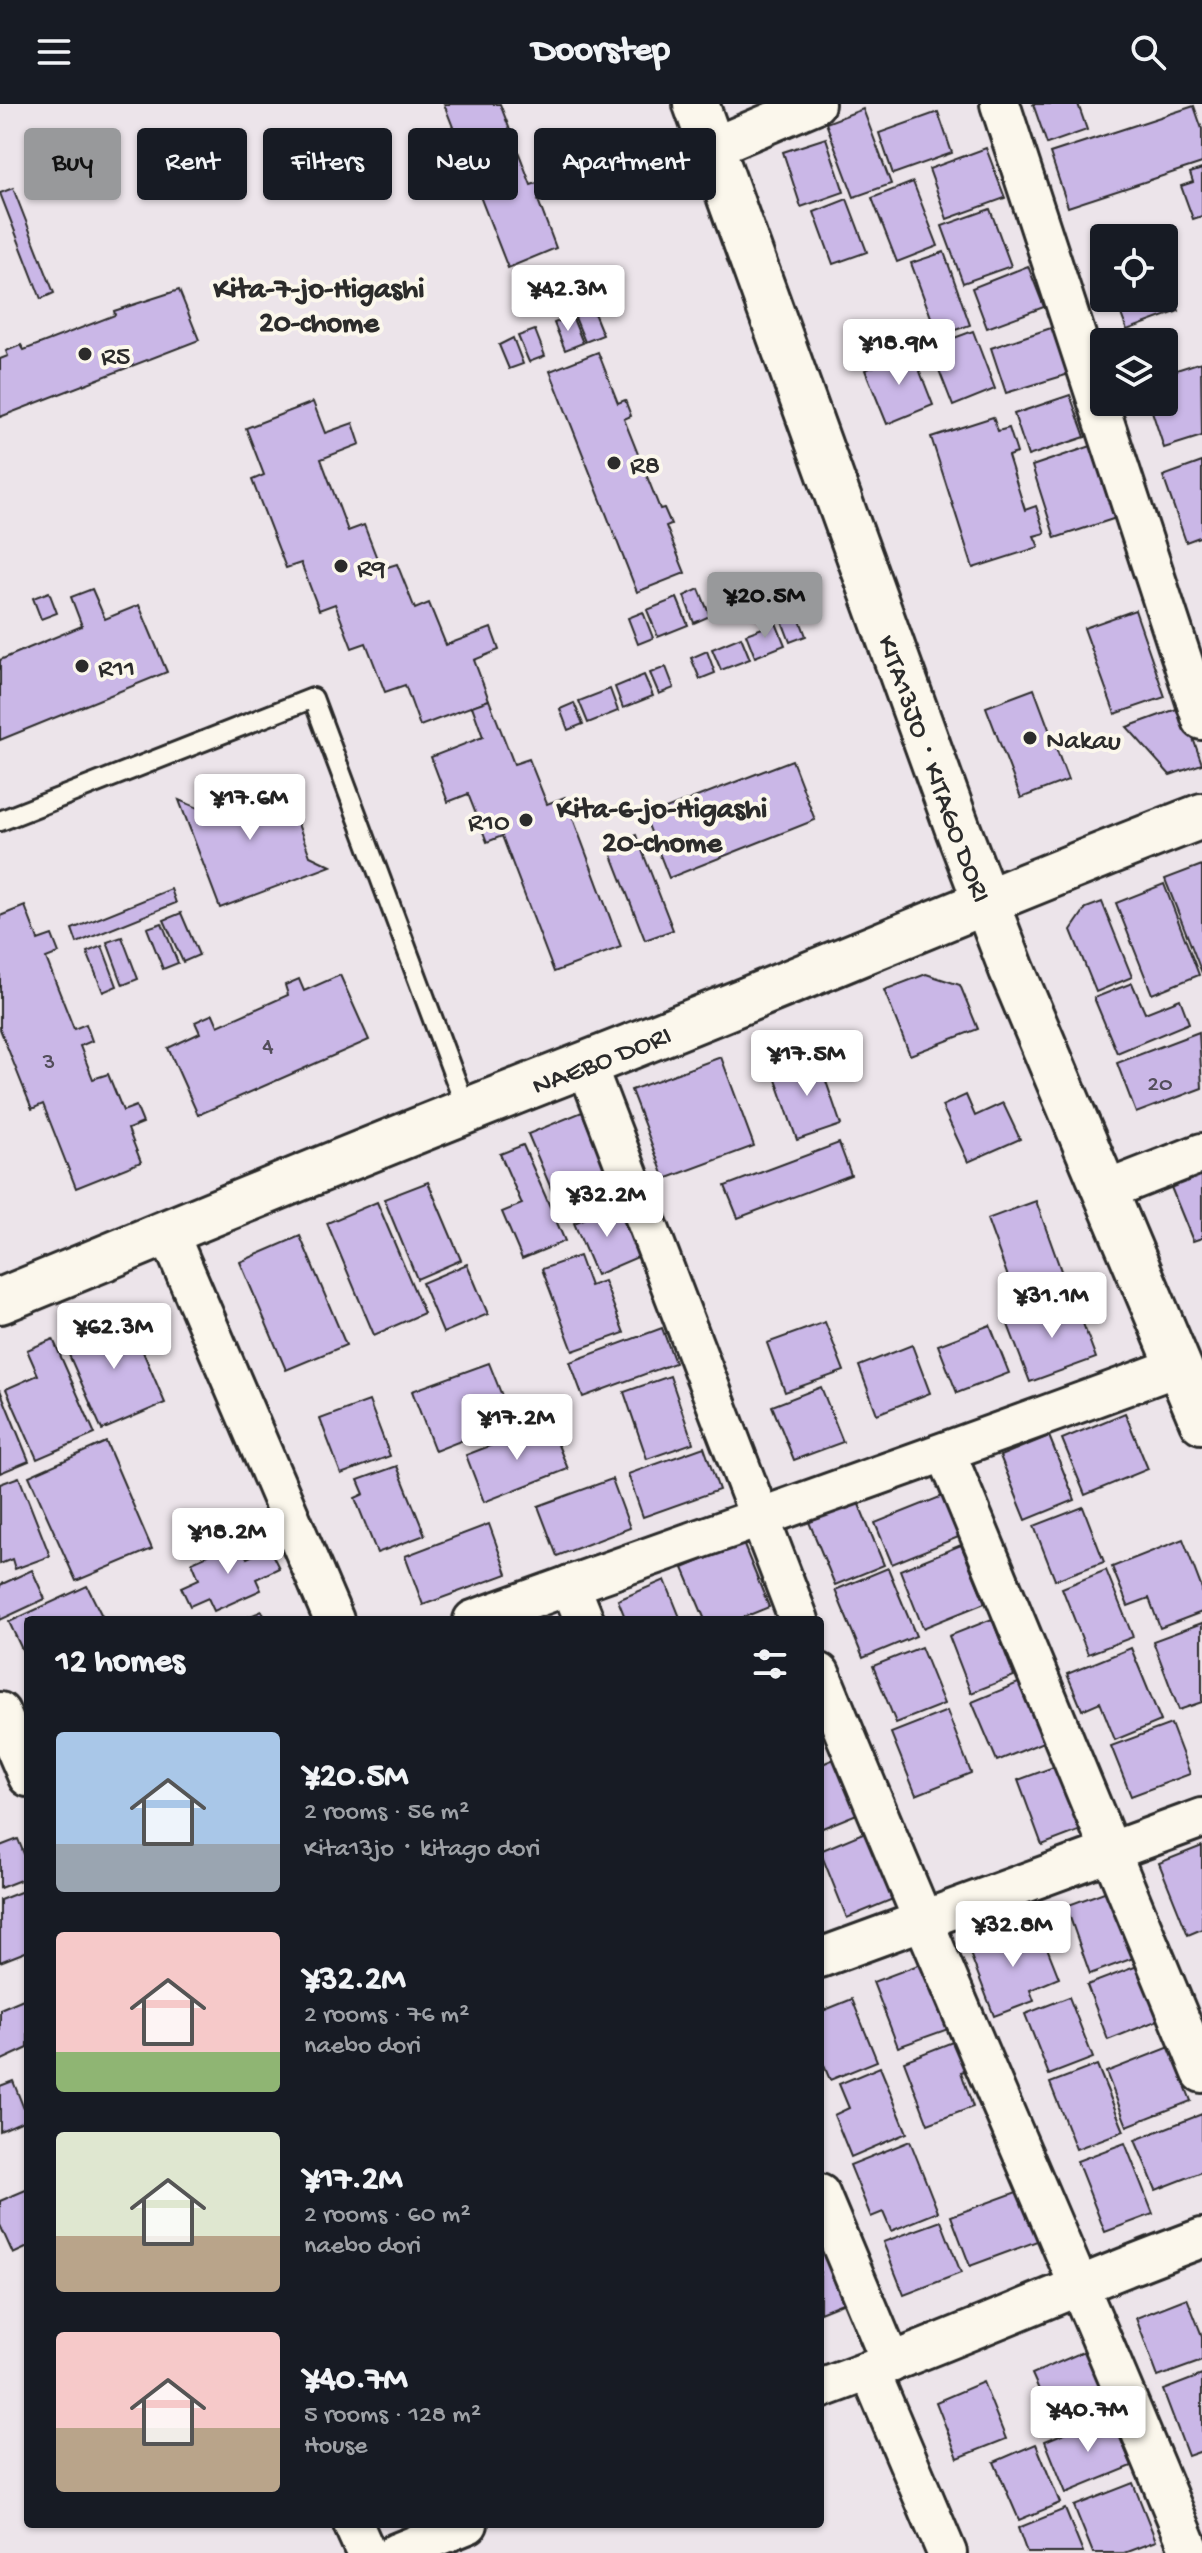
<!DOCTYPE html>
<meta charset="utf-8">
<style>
:root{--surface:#171b24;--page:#20242c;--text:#f1f3f6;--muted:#9ea1a6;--accent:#98999b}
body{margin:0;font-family:"Gochi Hand",sans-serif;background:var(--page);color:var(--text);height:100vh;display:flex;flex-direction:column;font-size:30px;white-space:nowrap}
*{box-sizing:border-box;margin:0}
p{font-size:26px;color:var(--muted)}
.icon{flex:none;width:44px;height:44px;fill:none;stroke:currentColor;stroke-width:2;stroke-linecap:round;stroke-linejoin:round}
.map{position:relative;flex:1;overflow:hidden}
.sheet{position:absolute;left:24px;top:1512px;width:800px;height:912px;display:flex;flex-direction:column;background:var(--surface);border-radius:8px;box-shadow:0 2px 6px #0004}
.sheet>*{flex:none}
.banner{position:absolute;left:24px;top:24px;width:800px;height:72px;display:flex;gap:16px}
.buttons{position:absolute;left:1090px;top:120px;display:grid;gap:16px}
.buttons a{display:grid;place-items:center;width:88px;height:88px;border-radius:8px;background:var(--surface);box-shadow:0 2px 6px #0004;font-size:40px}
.price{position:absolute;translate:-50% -68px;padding:0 18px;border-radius:8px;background:#fff;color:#222;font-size:26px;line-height:52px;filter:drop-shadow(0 2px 4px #0008)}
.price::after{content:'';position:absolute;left:50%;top:48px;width:24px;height:18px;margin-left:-12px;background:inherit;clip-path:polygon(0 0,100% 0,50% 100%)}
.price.current{background:var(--accent);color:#111}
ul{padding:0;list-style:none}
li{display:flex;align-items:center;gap:24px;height:200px;padding:0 32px}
li span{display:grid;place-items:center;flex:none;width:224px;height:160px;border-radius:8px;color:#555}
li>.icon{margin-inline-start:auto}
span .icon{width:96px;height:96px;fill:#fffc;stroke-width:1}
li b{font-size:34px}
h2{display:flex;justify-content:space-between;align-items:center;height:96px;padding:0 32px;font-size:34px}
.chip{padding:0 28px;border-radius:8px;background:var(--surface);box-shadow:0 2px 6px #0004;font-size:28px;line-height:72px}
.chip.current{background:var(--accent);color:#111}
header{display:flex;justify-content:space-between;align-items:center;height:104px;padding:0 32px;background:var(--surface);font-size:36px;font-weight:700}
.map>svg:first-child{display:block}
.building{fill:#cab7e7;stroke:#2b2b2b;stroke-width:2}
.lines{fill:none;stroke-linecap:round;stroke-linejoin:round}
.service-casing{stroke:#2b2b2b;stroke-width:24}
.minor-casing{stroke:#2b2b2b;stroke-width:44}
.tertiary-casing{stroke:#2b2b2b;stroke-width:50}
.service{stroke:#fbf7ec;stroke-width:18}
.minor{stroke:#fbf7ec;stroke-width:38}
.tertiary{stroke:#fbf7ec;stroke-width:44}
.poi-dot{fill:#2b2b2b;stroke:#fbf7ec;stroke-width:3}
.labels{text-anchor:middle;stroke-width:8;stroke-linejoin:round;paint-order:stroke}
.number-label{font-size:24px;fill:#534e5a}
.poi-label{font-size:28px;fill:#2b2b2b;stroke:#fbf7ec;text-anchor:start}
.street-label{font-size:28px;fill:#2b2b2b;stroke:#fbf7ec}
.neighbourhood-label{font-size:30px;font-weight:bold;fill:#2b2b2b;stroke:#fbf7ec}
</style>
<header><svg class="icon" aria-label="menu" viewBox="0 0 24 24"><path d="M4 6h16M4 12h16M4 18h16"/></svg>Doorstep<svg class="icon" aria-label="search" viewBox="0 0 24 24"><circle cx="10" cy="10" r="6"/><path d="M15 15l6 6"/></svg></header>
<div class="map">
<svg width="1202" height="2449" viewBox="0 0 1202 2449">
<rect width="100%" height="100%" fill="#ece4ea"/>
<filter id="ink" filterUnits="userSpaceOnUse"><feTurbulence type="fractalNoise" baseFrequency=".0125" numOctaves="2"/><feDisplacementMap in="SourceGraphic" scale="16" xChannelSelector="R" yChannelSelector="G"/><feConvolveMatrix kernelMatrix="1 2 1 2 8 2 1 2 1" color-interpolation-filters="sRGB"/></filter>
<g filter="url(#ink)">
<g class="building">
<polygon points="444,0 500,0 531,81 537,79 543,94 538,96 556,144 508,164"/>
<polygon points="1033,0 1078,0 1087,26 1047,40"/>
<polygon points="1194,2 1202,25 1202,59 1068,103 1050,49"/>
<polygon points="863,5 891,80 854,93 826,19"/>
<polygon points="938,8 952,49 893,70 879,29"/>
<polygon points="826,34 844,88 801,103 783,48"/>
<polygon points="986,44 1005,94 947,115 929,65"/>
<polygon points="1202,65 1202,112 1193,115 1181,82 1193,78 1190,69"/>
<polygon points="913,78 938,142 897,158 872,94"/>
<polygon points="13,84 54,189 41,195 0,89"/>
<polygon points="847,95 867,148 833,160 814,108"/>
<polygon points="990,105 1011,162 963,179 942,122"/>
<polygon points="944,148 970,221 938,232 911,159"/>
<polygon points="1028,162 1044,203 987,224 972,184"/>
<polygon points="1164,167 1179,207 1127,226 1115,194 1164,194"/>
<polygon points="179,186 199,236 0,313 0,255 8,252 6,247 21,241 24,246 115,211 114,207"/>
<polygon points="592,204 603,231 585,238 574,211"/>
<polygon points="572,212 583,239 565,246 554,219"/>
<polygon points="1054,223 1069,270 1006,289 991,244"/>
<polygon points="535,226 545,252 529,258 518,232"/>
<polygon points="973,227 995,285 953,302 934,253 947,248 943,238"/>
<polygon points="513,234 523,260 509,265 499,241"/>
<polygon points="912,247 933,301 887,320 865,266"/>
<polygon points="598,248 618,299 625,296 631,312 624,315 660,405 664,404 671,420 666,422 685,469 637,488 550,267"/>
<polygon points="1201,258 1202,332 1164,344 1149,298 1164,298 1164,270"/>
<polygon points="1070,291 1085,333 1028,352 1014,310"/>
<polygon points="313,298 325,329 353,319 360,340 321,355 348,427 364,421 381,465 397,460 415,505 429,499 446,541 491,524 499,546 474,556 489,596 420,622 405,581 385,588 366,539 352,544 335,500 319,506 301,459 286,464 252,376 264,371 246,324"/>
<polygon points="993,313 998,327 1009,324 1017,349 1008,352 1025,406 1036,402 1045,429 1034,432 1039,443 973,464 931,333"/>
<polygon points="1091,342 1116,414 1055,434 1032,362"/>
<polygon points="1202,358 1202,432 1186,438 1163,372"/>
<polygon points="92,485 105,515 139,501 167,568 0,636 0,556 82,522 71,493"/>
<polygon points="699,485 710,512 694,519 684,492"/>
<polygon points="49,488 57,509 41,515 33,494"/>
<polygon points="677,494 688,521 658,533 647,506"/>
<polygon points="1135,506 1165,593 1115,610 1084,524"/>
<polygon points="643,508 653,534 638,540 628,514"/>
<polygon points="798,511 806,532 790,538 782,517"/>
<polygon points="776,519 785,541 755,553 746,530"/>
<polygon points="741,533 750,555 721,566 712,545"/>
<polygon points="707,547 715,569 700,575 691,554"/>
<polygon points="666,563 674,584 659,590 650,569"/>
<polygon points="644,571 653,592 623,604 615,583"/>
<polygon points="610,585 618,607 588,619 579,597"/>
<polygon points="1034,585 1068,676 1021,694 986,603"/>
<polygon points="489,596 514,660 529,655 547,700 565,693 621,843 554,868 502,732 487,738 468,690 448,698 431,653 483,633 472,602"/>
<polygon points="574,599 583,620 568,626 560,605"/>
<polygon points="1182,603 1202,660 1170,671 1127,623"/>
<polygon points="792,656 815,716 669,774 645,713"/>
<polygon points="280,672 310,752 331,762 220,804 179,696 198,704"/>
<polygon points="636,731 673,826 645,836 608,741"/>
<polygon points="1202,761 1202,869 1165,775"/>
<polygon points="1164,780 1199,871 1152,890 1116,799"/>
<polygon points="171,785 176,799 77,839 72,825"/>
<polygon points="1102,798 1132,873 1096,888 1071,826 1086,804"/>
<polygon points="25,802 38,836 52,831 59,849 46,854 74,925 86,920 92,937 80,942 93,975 108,970 123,1007 136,1002 143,1019 128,1025 141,1058 76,1084 43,1000 32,1005 0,925 0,812"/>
<polygon points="181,809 199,851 183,858 164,816"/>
<polygon points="162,819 178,859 163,865 147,824"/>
<polygon points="122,833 138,875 123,881 107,838"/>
<polygon points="102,842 117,882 103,888 87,848"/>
<polygon points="926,870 960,881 978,925 910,951 884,886"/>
<polygon points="340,871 369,936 198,1011 168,944 200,929 195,918 213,910 218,922 288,891 285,881 299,875 304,887"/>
<polygon points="1132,879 1145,909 1180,895 1189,919 1117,949 1094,894"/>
<polygon points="1199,928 1202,984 1136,1009 1117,959"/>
<polygon points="817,951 841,1021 797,1036 773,967"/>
<polygon points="721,953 754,1042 665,1075 631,986"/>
<polygon points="966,991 975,1012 1003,999 1020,1035 968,1058 942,1002"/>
<polygon points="582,1008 616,1090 563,1113 528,1030"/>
<polygon points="839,1039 851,1071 738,1114 725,1082"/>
<polygon points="523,1041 565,1137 522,1155 502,1108 522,1100 500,1050"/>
<polygon points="1202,1062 1202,1134 1193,1137 1168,1076"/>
<polygon points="428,1078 461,1156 417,1175 384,1095"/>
<polygon points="1036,1097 1069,1189 1020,1206 987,1115"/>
<polygon points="377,1098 424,1209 374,1231 327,1119"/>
<polygon points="619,1100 640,1152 596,1171 574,1119"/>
<polygon points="300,1132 346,1241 286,1266 240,1158"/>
<polygon points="579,1152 590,1182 604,1177 624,1229 573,1247 542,1165"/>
<polygon points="467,1160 488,1210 443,1229 422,1179"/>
<polygon points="1073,1193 1096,1254 1030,1278 1007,1218"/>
<polygon points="126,1208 165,1299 102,1326 62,1235"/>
<polygon points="825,1218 844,1267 785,1288 767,1239"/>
<polygon points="990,1221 1009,1269 957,1289 938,1241"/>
<polygon points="662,1224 675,1259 583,1293 570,1258"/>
<polygon points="53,1235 95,1330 37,1355 6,1285 38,1271 27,1246"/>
<polygon points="912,1241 930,1289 877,1310 859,1262"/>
<polygon points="489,1259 512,1317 435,1347 412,1287"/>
<polygon points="670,1272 693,1339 647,1355 624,1288"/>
<polygon points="821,1283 843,1338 794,1356 772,1302"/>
<polygon points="0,1286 29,1357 0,1369"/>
<polygon points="369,1297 390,1352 341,1370 320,1315"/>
<polygon points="1125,1309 1148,1365 1085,1391 1062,1335"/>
<polygon points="549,1319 568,1365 484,1398 466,1351"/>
<polygon points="1049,1332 1075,1396 1026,1416 1000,1352"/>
<polygon points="106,1338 152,1445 76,1477 29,1372"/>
<polygon points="704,1343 719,1386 643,1413 628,1370"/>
<polygon points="397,1362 425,1431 377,1449 355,1394 364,1390 358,1376"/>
<polygon points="19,1373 50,1452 15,1465 12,1455 0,1460 0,1380"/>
<polygon points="612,1375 630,1424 557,1452 538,1402"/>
<polygon points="950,1389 966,1430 892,1460 875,1419"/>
<polygon points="858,1398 884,1461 835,1481 809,1418"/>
<polygon points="1083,1403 1104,1458 1055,1476 1034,1422"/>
<polygon points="489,1420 507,1470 423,1501 405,1452"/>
<polygon points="1183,1435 1202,1485 1202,1508 1160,1524 1149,1494 1128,1502 1112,1463"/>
<polygon points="239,1437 247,1454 269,1444 279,1464 256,1475 261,1486 214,1507 208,1494 190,1502 181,1483 199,1475 192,1458"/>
<polygon points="743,1439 769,1503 737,1516 705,1516 683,1464"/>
<polygon points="961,1441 985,1499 923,1524 900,1466"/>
<polygon points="888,1464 916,1532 863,1554 835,1486"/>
<polygon points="32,1466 45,1495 0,1516 0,1481"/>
<polygon points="1106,1466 1133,1533 1088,1550 1062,1484"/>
<polygon points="665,1476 681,1516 626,1516 618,1496"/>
<polygon points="87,1482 102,1512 93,1516 28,1516 28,1558 9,1518"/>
<polygon points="262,1507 266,1516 241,1516"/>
<polygon points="992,1515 1014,1572 971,1589 949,1532"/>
<polygon points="1202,1519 1202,1598 1179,1606 1153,1537"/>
<polygon points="921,1543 944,1600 896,1619 873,1562"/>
<polygon points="1131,1544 1161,1617 1115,1636 1100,1598 1082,1606 1067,1570"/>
<polygon points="1023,1577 1048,1636 997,1657 972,1598"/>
<polygon points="947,1607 971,1669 916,1691 891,1629"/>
<polygon points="1171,1620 1190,1670 1131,1692 1111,1642"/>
<polygon points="834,1655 857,1710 820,1725 820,1661"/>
<polygon points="1059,1661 1084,1725 1042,1741 1018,1676"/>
<polygon points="870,1726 898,1793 847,1814 820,1747"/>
<polygon points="18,1735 28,1760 28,1773 0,1784 0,1742"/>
<polygon points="1202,1742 1202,1825 1188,1831 1159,1759"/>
<polygon points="1115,1784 1139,1852 1090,1870 1066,1802"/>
<polygon points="28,1785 28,1847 0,1858 0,1796"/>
<polygon points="1038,1821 1059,1874 1030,1886 1034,1897 994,1912 968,1844 1006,1830 1010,1841 1028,1834 1025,1825"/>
<polygon points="926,1858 951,1924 898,1943 873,1878"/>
<polygon points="1140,1861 1161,1915 1108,1936 1087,1881"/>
<polygon points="28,1893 28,1944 0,1957 0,1905"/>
<polygon points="1069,1893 1093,1954 1049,1971 1025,1910"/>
<polygon points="852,1895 877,1957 830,1976 820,1952 820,1908"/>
<polygon points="960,1935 971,1965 961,1968 973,2003 928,2020 904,1957"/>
<polygon points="1170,1943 1191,1997 1127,2022 1106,1968"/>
<polygon points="1097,1961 1124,2027 1076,2045 1050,1979"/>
<polygon points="880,1963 907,2029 851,2053 834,2011 849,2004 839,1980"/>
<polygon points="13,1977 28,2015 0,2027 0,1982"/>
<polygon points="1202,2010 1202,2068 1156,2086 1135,2036"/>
<polygon points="910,2037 938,2108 891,2127 883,2108 871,2113 850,2061"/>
<polygon points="1125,2039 1153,2110 1105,2128 1077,2057"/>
<polygon points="28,2085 28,2143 13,2150 0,2121 0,2097"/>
<polygon points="1022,2086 1040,2136 970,2162 951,2112"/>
<polygon points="941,2117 961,2169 904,2191 883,2138"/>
<polygon points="820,2138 850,2196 820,2208"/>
<polygon points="1187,2194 1202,2232 1202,2257 1158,2273 1136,2214"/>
<polygon points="1087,2246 1107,2292 1101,2295 1104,2303 1049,2328 1036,2300 1044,2297 1032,2270"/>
<polygon points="1202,2271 1202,2347 1188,2352 1163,2286"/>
<polygon points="983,2278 1006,2335 958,2354 936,2298"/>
<polygon points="1110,2310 1132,2362 1066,2389 1045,2337"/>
<polygon points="1036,2340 1060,2399 1019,2416 994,2358"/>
<polygon points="1133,2379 1156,2437 1124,2449 1093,2449 1074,2402"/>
<polygon points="1065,2405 1083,2449 1027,2449 1018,2424"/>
</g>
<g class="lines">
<defs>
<polyline id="service" points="0,717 313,594 466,1004"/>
<g id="minor">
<polyline points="1000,0 1202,616"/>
<polyline points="713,43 815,0"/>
<polyline points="586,960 799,1516"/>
<polyline points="1105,1087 1202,1049"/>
<polyline points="168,1128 334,1516"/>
<polyline points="946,1349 1202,1969"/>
<polyline points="570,1481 584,1516"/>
<path d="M473,1516c235,-85 471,-166 706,-254"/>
<path d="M820,1569c120,295 250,585 371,880"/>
<polyline points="0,1608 28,1673"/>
<polyline points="820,1854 1202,1714"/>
<polyline points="820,2090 891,2259"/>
<polyline points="870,2267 947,2449"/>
<path d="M820,2285c129,-46 253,-104 382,-151"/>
<polyline points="353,2420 366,2449"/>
<polyline points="396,2449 468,2420"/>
</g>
<g id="tertiary">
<path id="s1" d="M696,0l263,728 53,138 190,451"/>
<path id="s2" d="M0,1197c195,-80 389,-161 586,-237 206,-80 409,-169 616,-248"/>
</g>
</defs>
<use href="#service" class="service-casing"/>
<use href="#minor" class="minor-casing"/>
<use href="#tertiary" class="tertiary-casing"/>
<use href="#service" class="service"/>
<use href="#minor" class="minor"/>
<use href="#tertiary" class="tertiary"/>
</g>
</g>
<g class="poi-dot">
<circle cx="85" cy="250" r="8"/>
<circle cx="614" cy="359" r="8"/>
<circle cx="341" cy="462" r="8"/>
<circle cx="82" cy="562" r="8"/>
<circle cx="1030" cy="634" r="8"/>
<circle cx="526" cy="716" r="8"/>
</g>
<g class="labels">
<g class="number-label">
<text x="268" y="948">4</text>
<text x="49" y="964">3</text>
<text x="1160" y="986">20</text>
</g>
<g class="poi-label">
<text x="101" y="260">R5</text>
<text x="630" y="369">R8</text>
<text x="357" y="472">R9</text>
<text x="98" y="572">R11</text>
<text x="1046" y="644">Nakau</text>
<text x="510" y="726" text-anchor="end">R10</text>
</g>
<g class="street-label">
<text dy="10" stroke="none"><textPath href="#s1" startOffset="706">KITA13JO・KITAGO DORI</textPath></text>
<text dy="10" stroke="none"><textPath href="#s2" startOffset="648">NAEBO DORI</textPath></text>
</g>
<g class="neighbourhood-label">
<text x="319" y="193">Kita-7-jo-Higashi<tspan x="319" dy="34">20-chome</tspan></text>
<text x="662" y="713">Kita-6-jo-Higashi<tspan x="662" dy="34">20-chome</tspan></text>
</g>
</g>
</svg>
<div class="buttons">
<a><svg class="icon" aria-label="locate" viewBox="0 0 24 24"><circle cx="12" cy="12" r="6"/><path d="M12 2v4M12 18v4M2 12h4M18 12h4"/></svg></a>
<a><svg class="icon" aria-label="layers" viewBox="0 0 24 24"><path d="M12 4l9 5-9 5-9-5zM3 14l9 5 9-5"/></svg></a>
</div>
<b class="price" style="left:568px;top:229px">¥42.3M</b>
<b class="price" style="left:899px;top:283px">¥18.9M</b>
<b class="price current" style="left:765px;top:536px">¥20.5M</b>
<b class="price" style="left:250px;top:738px">¥17.6M</b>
<b class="price" style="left:807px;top:994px">¥17.5M</b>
<b class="price" style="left:607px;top:1135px">¥32.2M</b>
<b class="price" style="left:1052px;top:1236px">¥31.1M</b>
<b class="price" style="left:114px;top:1267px">¥62.3M</b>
<b class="price" style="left:517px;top:1358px">¥17.2M</b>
<b class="price" style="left:228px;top:1472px">¥18.2M</b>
<b class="price" style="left:1013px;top:1865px">¥32.8M</b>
<b class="price" style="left:1088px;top:2350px">¥40.7M</b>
<div class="banner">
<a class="chip current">Buy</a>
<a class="chip">Rent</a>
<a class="chip">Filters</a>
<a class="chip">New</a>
<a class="chip">Apartment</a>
</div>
<section class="sheet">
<h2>12 homes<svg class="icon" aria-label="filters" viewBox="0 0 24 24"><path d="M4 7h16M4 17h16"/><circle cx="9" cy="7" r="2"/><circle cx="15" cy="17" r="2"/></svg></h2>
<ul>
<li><span style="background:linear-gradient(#a9c7e8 70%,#9aa5b1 0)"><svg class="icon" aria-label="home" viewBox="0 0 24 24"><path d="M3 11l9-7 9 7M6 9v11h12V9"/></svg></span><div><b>¥20.5M</b><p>2 rooms · 56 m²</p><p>Kita13jo・kitago dori</p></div></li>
<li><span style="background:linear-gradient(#f6c9c9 75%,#8fb573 0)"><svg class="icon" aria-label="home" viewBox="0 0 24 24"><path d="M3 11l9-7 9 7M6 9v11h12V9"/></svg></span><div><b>¥32.2M</b><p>2 rooms · 76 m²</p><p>naebo dori</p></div></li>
<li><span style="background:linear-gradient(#dfe7d0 65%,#b9a48a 0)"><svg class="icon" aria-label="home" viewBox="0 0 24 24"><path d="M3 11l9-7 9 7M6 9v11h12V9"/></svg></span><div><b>¥17.2M</b><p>2 rooms · 60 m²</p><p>naebo dori</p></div></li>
<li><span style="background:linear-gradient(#f6c9c9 60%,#b9a48a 0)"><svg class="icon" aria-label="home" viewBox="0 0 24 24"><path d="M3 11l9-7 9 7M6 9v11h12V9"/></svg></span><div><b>¥40.7M</b><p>5 rooms · 128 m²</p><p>House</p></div></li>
</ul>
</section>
</div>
